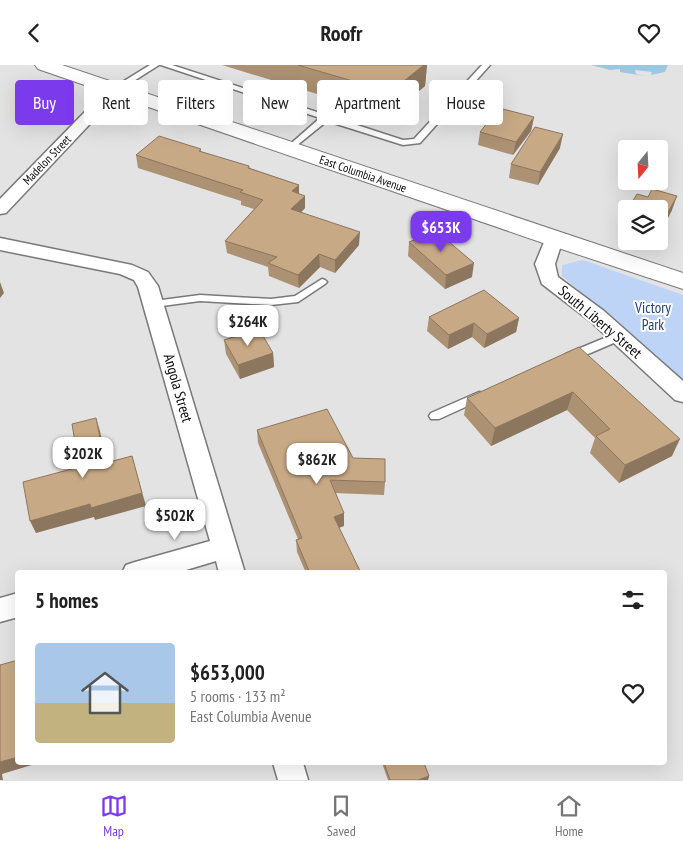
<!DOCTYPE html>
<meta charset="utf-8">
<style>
:root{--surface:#fff;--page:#f6f6f6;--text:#222;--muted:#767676;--line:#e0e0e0;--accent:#7c3aed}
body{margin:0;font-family:"PT Sans Narrow",sans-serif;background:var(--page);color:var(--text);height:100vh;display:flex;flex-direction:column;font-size:19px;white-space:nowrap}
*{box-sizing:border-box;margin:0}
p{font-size:16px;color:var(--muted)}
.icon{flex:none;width:28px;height:28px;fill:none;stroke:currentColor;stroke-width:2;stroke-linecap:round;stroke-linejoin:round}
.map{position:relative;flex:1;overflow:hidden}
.details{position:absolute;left:15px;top:505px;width:652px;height:195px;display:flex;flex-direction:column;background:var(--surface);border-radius:5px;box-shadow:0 5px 20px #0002}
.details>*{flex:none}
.banner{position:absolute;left:15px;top:15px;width:654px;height:45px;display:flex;gap:10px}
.needle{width:32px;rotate:198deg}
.buttons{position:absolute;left:618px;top:75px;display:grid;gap:10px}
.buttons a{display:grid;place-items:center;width:50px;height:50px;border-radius:5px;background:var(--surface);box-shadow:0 5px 20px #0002;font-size:25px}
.price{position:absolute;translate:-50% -42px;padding:0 11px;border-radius:10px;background:#fff;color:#222;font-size:16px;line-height:32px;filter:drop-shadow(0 1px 2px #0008)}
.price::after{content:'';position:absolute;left:50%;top:30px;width:15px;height:11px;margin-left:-8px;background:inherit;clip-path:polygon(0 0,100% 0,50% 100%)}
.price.active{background:var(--accent);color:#fff}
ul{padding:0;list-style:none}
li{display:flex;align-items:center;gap:15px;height:125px;padding:0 20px}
li span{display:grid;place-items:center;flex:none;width:140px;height:100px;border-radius:5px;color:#555}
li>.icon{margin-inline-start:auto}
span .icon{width:60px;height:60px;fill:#fffc;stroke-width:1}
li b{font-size:21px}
h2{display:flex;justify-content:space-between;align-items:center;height:60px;padding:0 20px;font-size:21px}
.chip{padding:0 18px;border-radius:5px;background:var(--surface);box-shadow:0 5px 20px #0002;font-size:18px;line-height:45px}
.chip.active{background:var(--accent);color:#fff}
header{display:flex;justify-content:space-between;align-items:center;height:65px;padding:0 20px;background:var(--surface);font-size:22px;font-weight:600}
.dock{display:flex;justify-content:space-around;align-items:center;height:70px;border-top:1px solid var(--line);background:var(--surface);font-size:14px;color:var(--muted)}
.dock a{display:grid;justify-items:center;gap:2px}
.dock .active{color:var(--accent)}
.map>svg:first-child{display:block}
.green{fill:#bed4f7}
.water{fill:#9bc8e1}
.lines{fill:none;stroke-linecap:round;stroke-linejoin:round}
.service-casing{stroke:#79797a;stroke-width:3}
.minor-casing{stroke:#79797a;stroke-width:3}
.tertiary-casing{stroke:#79797a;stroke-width:2}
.service{fill:#fff;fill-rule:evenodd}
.minor{fill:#fff;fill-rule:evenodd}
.tertiary{fill:#fff;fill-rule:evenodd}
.wall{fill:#ac9173}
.shaded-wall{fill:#8c765e}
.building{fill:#c8a986;stroke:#8c765e}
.labels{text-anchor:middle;stroke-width:4;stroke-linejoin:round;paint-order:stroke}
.far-street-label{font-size:12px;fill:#0b0b0c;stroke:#fff}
.park-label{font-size:15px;fill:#22406f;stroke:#fff}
.street-label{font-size:15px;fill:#0b0b0c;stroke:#fff}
</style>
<header><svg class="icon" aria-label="back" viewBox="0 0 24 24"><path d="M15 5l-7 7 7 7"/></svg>Roofr<svg class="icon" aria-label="heart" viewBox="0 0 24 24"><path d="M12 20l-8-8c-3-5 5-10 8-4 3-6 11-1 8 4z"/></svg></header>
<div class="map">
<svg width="683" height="715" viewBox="0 0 683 715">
<rect width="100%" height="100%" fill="#e3e3e4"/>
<polygon class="green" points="583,195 683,230 683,315 562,211 562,200"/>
<polygon class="water" points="591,0 668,0 665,7 651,10 652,7 635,5 636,9 645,11 620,7 620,4 610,5"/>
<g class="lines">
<defs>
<g id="service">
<polygon points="150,0 159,0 118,26 111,24"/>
<polygon points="161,0 172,0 403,75 414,74 482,0 490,0 420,78 403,80 327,56 290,86 286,84 287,82 320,53"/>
<polygon points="322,214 325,215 327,217 325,219 298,237 271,240 200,236 154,242 149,239 154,236 200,230 271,234 295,231"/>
<polygon points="619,267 623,268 624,271 623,274 574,295 570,296 565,292 566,289"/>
<polygon points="479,327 483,328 484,331 483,334 439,354 431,354 429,351 431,348"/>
</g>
<g id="minor">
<polygon points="115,19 120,21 123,24 120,27 6,148 0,149 0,134 110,21"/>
<polygon points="554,168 561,170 563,174 555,199 558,212 604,246 683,316 683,337 675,335 590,256 542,219 535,199 547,170"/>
<polygon points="0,173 132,200 148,207 158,221 245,508 219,508 216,496 176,508 122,508 126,500 135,497 210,476 138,222 134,215 120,209 0,185"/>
<polygon points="18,528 18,552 0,557 0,533"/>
<polygon points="273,698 303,698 308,715 278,715"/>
</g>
<polygon id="tertiary" points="35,0 62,0 683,208 683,224 546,179 38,4"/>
</defs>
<use href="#service" class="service-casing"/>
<use href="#minor" class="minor-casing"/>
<use href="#tertiary" class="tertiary-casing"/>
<use href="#service" class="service"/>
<use href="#minor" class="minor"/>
<use href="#tertiary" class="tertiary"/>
</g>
<g class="wall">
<polygon points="222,0 427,0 425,21 389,51"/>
<polygon points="534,52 531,66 513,90 478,80 480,67"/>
<polygon points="560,83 538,120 509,113 511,99"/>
<polygon points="201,84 201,87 249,101 250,103 299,120 299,129 305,143 301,147 359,180 335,208 320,202 299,223 269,211 268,202 227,188 225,176 254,144 241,140 241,136 138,103 136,90"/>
<polygon points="659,144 672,145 659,170"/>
<polygon points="626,147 626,164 621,163"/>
<polygon points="409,177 472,212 445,224 408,191"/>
<polygon points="429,252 519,253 516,267 484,283 472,272 448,284 427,266"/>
<polygon points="224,275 273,288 274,302 240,314 226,289"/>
<polygon points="579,282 672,391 619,418 590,388 595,373 567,345 491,381 464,350 467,333"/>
<polygon points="257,365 353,393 385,417 384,430 335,428 344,461 339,463 361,508 306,508 297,487 296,475 298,474 258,378"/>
<polygon points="382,698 424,698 429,711 428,715 388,715"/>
</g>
<g class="shaded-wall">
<polygon points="424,0 427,0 425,21 389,51 390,27"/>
<polygon points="534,52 531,66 513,90 516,77"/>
<polygon points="563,69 560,83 538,120 540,107"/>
<polygon points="299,120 299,133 292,126"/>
<polygon points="305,131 305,143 292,157 291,144"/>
<polygon points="677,131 672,145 659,170 661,160"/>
<polygon points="360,167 359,180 335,208 335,195"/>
<polygon points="319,189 320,202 299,223 298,210"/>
<polygon points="474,198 472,212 445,224 446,210"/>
<polygon points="0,217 4,228 0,233"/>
<polygon points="519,253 516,267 484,283 487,269"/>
<polygon points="474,258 472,272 448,284 449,270"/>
<polygon points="273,288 274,302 240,314 238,300"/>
<polygon points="573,327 567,345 491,381 495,363"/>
<polygon points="96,353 100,366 109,411 105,398"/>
<polygon points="680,374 672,391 619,418 625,400"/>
<polygon points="132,391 146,441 95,455 94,452 36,468 30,456"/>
<polygon points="344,448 344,461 334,464 334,452"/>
<polygon points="18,692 18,698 35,698 35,699 2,709 3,715 0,715 0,697"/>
<polygon points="429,711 428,715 418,715"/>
</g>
<g class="building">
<polygon points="298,0 424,0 390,27"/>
<polygon points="499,43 534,52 516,77 480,67"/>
<polygon points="535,62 563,69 540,107 511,99"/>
<polygon points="159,71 201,84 199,86 249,101 248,103 299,120 292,126 305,131 291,144 360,167 335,195 319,189 298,210 268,198 277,192 225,176 263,135 240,127 243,125 136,90"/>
<polygon points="652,124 677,131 661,160 659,159 659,144 628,144 637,129 648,132"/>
<polygon points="436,166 474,198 446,210 409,177"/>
<polygon points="484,225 519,253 487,269 474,258 449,270 429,252"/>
<polygon points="259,264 273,288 238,300 224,275"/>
<polygon points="579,282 680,374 625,400 596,371 610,364 573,327 495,363 467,333"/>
<polygon points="327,344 353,393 385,394 385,417 330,415 344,448 334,452 361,508 310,508 296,475 302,473 257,365"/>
<polygon points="96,353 105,398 132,391 142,428 91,443 90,439 30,456 23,417 79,402 72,359"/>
<polygon points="18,595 18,692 0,697 0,600"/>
<polygon points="384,698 424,698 429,711 418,715 390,715"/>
</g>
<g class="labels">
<g class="far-street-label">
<text transform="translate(47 95) rotate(-46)" y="4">Madelon Street</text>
<text transform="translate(363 109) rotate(19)" y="4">East Columbia Avenue</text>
</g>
<g class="park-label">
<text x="653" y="248">Victory<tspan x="653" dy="17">Park</tspan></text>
</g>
<g class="street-label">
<text transform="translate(600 257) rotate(40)" y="5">South Liberty Street</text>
<text transform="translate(178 323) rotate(74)" y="5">Angola Street</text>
</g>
</g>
</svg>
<div class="buttons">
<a><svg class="needle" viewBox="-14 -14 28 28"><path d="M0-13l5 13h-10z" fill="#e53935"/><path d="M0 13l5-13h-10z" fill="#767676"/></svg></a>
<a><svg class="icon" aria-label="layers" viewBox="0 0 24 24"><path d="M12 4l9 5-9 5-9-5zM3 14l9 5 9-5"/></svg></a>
</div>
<b class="price active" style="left:441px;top:188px">$653K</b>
<b class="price" style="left:248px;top:282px">$264K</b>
<b class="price" style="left:83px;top:414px">$202K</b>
<b class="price" style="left:317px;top:420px">$862K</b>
<b class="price" style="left:175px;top:476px">$502K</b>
<div class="banner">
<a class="chip active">Buy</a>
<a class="chip">Rent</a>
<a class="chip">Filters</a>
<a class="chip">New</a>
<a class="chip">Apartment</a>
<a class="chip">House</a>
</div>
<section class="details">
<h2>5 homes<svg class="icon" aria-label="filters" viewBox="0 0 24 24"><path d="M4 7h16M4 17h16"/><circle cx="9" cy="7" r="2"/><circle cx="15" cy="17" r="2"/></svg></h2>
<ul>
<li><span style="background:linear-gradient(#a9c7e8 60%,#c2b280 0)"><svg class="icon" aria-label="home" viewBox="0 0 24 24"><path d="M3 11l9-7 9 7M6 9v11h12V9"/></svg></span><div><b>$653,000</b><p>5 rooms · 133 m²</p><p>East Columbia Avenue</p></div><svg class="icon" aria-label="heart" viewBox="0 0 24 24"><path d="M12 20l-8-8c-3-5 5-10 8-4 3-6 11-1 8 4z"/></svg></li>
</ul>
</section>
</div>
<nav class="dock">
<a class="active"><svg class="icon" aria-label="map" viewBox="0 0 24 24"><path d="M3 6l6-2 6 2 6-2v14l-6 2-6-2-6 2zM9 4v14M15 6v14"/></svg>Map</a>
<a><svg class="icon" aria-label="saved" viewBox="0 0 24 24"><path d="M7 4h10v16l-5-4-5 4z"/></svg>Saved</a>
<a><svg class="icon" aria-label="home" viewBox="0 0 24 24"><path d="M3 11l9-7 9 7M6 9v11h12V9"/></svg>Home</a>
</nav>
